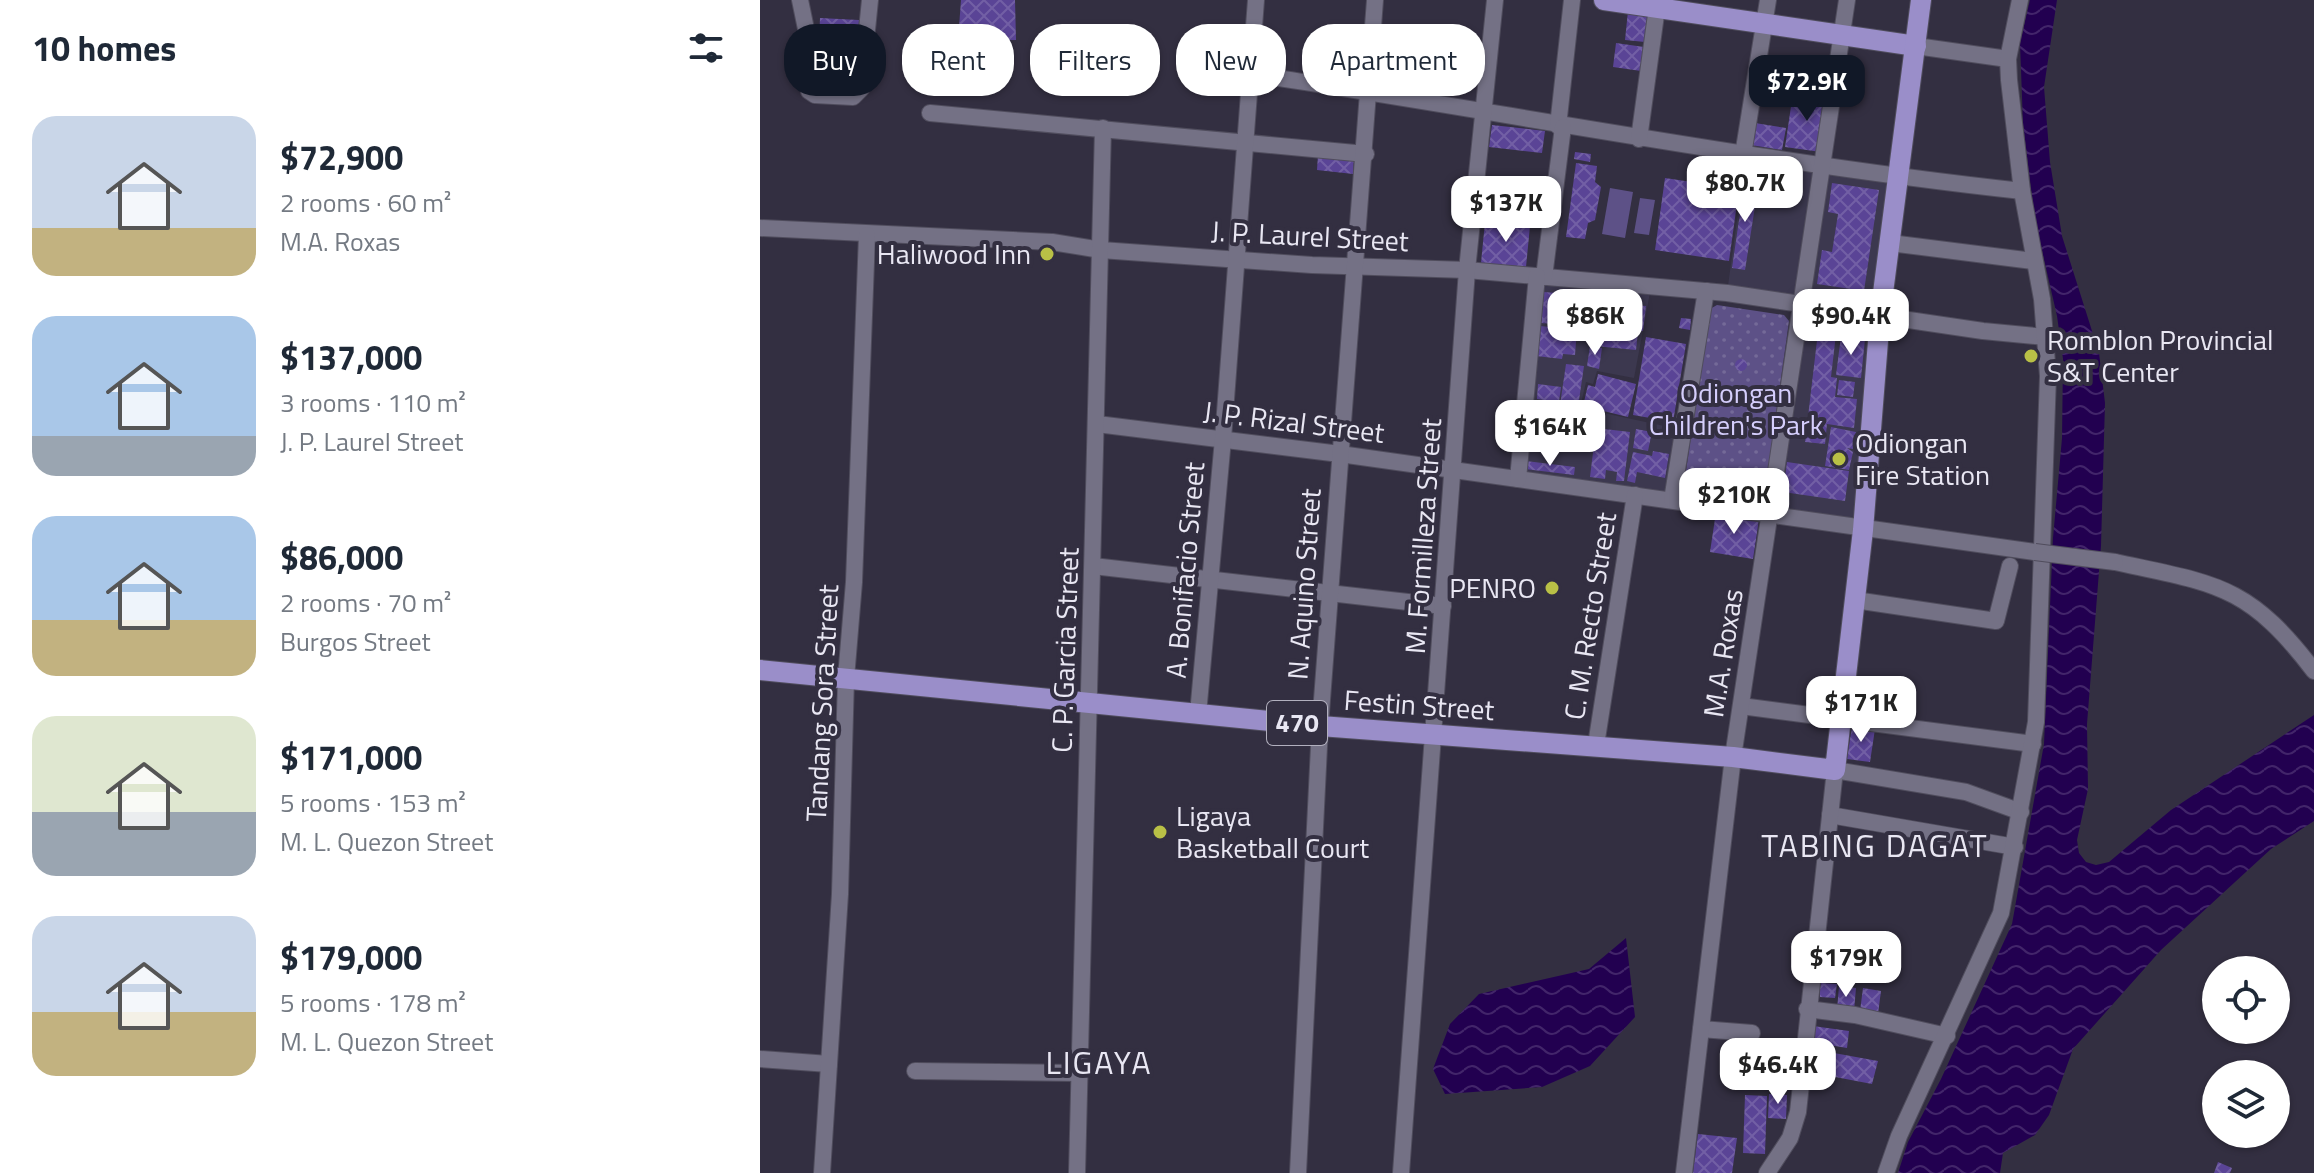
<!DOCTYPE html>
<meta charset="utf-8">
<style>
:root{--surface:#fff;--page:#f6f6f7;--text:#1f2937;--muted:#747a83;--accent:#111827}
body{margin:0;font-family:"Titillium Web",sans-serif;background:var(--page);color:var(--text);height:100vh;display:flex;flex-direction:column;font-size:30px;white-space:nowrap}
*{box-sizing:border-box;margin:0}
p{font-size:26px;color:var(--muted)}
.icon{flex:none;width:44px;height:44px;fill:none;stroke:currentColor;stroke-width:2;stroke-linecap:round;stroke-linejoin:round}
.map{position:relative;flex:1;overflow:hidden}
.details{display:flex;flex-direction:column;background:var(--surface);width:760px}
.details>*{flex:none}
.guide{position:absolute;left:24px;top:24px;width:760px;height:72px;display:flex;gap:16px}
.buttons{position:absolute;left:1442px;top:956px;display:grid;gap:16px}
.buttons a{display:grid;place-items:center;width:88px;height:88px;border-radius:50%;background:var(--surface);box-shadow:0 2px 6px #0004;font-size:40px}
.price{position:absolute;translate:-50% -68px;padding:0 18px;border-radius:16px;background:#fff;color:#222;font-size:26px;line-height:52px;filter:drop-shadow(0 2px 4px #0008)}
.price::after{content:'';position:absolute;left:50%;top:48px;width:24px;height:18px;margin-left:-12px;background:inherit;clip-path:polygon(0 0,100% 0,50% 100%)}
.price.active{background:var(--accent);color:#fff}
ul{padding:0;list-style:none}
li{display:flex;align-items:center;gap:24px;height:200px;padding:0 32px}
li span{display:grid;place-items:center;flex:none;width:224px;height:160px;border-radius:24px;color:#555}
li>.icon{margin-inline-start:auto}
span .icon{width:96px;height:96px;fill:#fffc;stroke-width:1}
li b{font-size:34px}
h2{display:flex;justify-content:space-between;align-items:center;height:96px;padding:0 32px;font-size:34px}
.chip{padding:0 28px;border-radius:32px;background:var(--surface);box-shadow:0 2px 6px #0004;font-size:28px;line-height:72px}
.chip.active{background:var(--accent);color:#fff}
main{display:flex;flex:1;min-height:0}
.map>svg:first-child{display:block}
.built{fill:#3c384f}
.green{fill:url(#green-dots)}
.pitch{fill:#5d5187}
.water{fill:url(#water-waves)}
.building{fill:url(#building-cross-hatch)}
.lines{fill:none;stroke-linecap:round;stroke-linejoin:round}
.minor-casing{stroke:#504d5d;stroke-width:18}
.major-casing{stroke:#504d5d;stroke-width:22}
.minor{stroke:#747185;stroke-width:16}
.major{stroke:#9a8ec9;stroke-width:20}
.minor-bridge-casing{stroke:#504d5d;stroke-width:18;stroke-linecap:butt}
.minor-bridge{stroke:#747185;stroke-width:16}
.poi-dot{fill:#b9c046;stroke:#332f41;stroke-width:3}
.labels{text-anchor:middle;stroke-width:8;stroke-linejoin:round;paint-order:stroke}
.shield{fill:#332f41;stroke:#b2b0be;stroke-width:2}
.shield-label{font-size:26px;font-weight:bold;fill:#e9e7f3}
.street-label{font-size:28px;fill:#e9e7f3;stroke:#332f41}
.poi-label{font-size:28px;fill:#e9e7f3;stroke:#332f41;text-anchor:start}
.park-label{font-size:28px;fill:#d5cefc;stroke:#332f41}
.quarter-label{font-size:32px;letter-spacing:2px;fill:#e9e7f3;stroke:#332f41}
</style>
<main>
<section class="details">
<h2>10 homes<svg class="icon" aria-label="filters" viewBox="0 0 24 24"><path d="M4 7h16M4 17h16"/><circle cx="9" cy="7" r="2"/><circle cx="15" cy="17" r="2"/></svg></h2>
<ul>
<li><span style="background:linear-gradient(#c9d6e8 70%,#c2b280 0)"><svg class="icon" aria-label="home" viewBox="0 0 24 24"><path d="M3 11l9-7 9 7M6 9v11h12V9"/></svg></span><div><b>$72,900</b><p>2 rooms · 60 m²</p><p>M.A. Roxas</p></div></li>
<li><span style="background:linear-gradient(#a9c7e8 75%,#9aa5b1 0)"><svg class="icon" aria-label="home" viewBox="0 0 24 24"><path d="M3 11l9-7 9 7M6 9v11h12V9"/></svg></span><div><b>$137,000</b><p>3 rooms · 110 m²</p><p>J. P. Laurel Street</p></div></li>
<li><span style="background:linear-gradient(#a9c7e8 65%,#c2b280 0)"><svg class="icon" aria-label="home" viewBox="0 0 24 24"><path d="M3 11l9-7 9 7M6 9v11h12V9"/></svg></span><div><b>$86,000</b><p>2 rooms · 70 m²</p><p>Burgos Street</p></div></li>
<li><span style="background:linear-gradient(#dfe7d0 60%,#9aa5b1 0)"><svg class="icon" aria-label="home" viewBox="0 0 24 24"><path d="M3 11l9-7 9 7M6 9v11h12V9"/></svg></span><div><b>$171,000</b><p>5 rooms · 153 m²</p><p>M. L. Quezon Street</p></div></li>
<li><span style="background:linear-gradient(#c9d6e8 60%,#c2b280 0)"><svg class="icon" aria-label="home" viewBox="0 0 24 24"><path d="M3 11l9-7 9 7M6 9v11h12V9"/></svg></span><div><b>$179,000</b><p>5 rooms · 178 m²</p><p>M. L. Quezon Street</p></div></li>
</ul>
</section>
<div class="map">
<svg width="1554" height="1173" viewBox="0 0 1554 1173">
<defs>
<pattern id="green-dots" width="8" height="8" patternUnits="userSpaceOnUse" patternTransform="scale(2)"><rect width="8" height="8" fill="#5d5187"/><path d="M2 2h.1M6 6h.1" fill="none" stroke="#746a98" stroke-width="1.8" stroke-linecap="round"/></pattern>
<pattern id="water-waves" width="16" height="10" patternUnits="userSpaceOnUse" patternTransform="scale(2)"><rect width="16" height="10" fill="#220050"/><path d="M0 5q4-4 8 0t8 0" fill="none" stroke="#42256a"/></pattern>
<pattern id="building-cross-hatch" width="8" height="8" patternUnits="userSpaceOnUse" patternTransform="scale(2)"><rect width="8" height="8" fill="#5a4496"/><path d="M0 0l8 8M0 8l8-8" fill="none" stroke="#725fa5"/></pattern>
</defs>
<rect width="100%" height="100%" fill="#332f41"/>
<g class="built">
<polygon points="986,155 1140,178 1103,530 1009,514 1040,303 967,293"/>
<polygon points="777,276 891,287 874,378 837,371 833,384 826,382 820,408 923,430 912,500 758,479"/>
</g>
<polygon class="green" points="957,305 1024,315 1029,321 1004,500 999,505 923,491 950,309"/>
<g class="pitch">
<polygon points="850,188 873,192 865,238 842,234"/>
<polygon points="880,198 895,200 889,235 874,233"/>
</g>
<g class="water">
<polygon points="1270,0 1297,0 1284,87 1290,162 1302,236 1339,353 1345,403 1341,546 1327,724 1328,789 1317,840 1319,853 1326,862 1336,865 1349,862 1411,810 1554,715 1554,821 1511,849 1401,950 1313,1049 1289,1115 1275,1135 1243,1153 1240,1173 1138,1173 1148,1142 1181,1079 1252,924 1284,744 1293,538 1302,438 1303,359 1297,316 1275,220 1263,124 1260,43"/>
<polygon points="866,938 875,1017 830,1066 782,1087 685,1094 673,1069 690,1024 719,994 829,969"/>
</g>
<g class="building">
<polygon points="201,0 255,0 256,40 198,41"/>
<polygon points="868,11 888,13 885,42 865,40"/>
<polygon points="60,18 99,20 96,90 57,88"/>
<polygon points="856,43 884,47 881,71 853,67"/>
<polygon points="1033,93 1069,99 1061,152 1025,147"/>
<polygon points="995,123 1026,128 1022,150 991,145"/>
<polygon points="732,125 785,131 782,153 729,147"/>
<polygon points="815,152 831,154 830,162 814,159"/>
<polygon points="558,154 594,157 593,174 557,170"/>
<polygon points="816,163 837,166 835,182 841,187 835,220 828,223 825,239 806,237"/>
<polygon points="905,178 979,189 969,261 895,250"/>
<polygon points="985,179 999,181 985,270 972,268"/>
<polygon points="1072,183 1119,190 1104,291 1057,284 1062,250 1072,252 1078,214 1068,212"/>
<polygon points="725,222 770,226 766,267 721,263"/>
<polygon points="783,292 816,294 814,326 781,323"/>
<polygon points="838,301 886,306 883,331 835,325"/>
<polygon points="921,318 931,319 930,330 919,328"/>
<polygon points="779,326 817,329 815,355 803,354 802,359 776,356"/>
<polygon points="837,327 878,332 876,350 835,346"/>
<polygon points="1058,332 1076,334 1071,377 1077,378 1075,397 1097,399 1094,428 1067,424 1065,444 1045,442"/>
<polygon points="1081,336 1105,339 1101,378 1076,375"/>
<polygon points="886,337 926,344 913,422 873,415"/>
<polygon points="830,346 842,348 839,369 827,366"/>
<circle cx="981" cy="365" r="6"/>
<polygon points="806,364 824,366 818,407 800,405"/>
<polygon points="838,374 876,384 868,417 823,406 828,385 835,387"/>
<polygon points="1079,380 1095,382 1093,397 1077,395"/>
<polygon points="778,384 801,387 799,402 777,399"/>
<polygon points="772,407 836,414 834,439 769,432"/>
<polygon points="1071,427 1096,432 1093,449 1087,448 1093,452 1089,470 1065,466"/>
<polygon points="836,428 870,432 864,481 856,481 857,472 846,470 845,479 830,477"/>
<polygon points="876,429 892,432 888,451 873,448"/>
<polygon points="893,451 909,454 905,478 877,472 875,483 867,481 873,452 892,456"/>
<polygon points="766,461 815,467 814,475 765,469"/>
<polygon points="1027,462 1089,471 1085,501 1023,492"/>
<polygon points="929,472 939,473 937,486 927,485"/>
<polygon points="956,512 999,519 993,559 950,552"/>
<polygon points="1092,726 1115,729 1110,762 1087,759"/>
<polygon points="1060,983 1077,984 1075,998 1060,997"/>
<polygon points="1079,986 1096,988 1094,1011 1077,1010"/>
<polygon points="1103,988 1121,991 1118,1014 1100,1011"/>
<polygon points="1053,1026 1089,1031 1087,1048 1051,1042"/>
<polygon points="1052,1049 1118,1061 1112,1084 1049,1072"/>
<polygon points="1015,1053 1033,1055 1030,1088 1012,1087"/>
<polygon points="1009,1094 1027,1095 1026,1119 1008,1118"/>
<polygon points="985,1095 1007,1096 1005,1154 983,1153"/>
<polygon points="938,1134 977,1138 972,1173 933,1173"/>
<polygon points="1458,1162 1472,1168 1470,1173 1454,1173"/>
</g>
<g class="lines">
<defs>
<g id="minor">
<polyline points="40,0 46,29 49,91 55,95 93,97 101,89 110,0"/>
<polyline points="1156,46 1248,59"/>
<path d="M492,74c257,39 512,89 770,117"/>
<polyline points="170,113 606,154"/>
<polyline points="798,126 812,0"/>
<polyline points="879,139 898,0"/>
<polyline points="983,155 1008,0"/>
<polyline points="0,228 292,242 341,250 552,265 707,270 967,293 1223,331 1286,337"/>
<polyline points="1130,243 1273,261"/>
<polyline points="784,277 803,127"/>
<polyline points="337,424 580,454 1275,552"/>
<polyline points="758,479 777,276"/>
<polyline points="912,500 946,291"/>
<path d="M1355,562c101,22 133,22 199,109"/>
<polyline points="333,566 683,606"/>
<polyline points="1095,600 1236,621 1250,566"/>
<polyline points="981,706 1273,744"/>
<polyline points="438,714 463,439 496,0"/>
<polyline points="836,745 875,495"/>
<polyline points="1070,815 1255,847"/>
<polyline points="1047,1009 1095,1015 1187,1036"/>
<polyline points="941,1029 992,1033"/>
<polyline points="0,1059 69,1064"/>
<polyline points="155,1071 319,1073"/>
<polyline points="62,1173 80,894 86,678 94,582 107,235"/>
<polyline points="317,1173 343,128"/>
<polyline points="538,1173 560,726 615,0"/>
<polyline points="641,1173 707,270 735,0"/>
<polyline points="924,1173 973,757 1087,0"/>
<polyline points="1007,1173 1030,1138 1038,1112 1075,770 1206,792 1261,812"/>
<polyline points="1126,1173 1139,1136 1241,913 1276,722 1288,376 1282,299 1262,191 1249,80 1248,59 1260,0"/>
</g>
<g id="major">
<polyline points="844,0 1156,46"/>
<polyline points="0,670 560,726 973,757 1075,770 1103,530 1120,316 1161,0"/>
</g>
</defs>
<use href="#minor" class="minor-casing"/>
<use href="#major" class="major-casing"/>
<use href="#minor" class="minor"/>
<use href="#major" class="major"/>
<defs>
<polyline id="minor-bridge" points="1275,552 1355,562"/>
</defs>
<use href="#minor-bridge" class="minor-bridge-casing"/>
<use href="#minor-bridge" class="minor-bridge"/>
</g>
<g class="poi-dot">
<circle cx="287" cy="254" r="8"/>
<circle cx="1271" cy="356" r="8"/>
<circle cx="1079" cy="459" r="8"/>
<circle cx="792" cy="588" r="8"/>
<circle cx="400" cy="832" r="8"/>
</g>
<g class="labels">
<rect class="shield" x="507" y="701" width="60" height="44" rx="6"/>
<g class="shield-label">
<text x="537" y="732">470</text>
</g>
<g class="street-label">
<text transform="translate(550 236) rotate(3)" y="10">J. P. Laurel Street</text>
<text transform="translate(534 422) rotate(7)" y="10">J. P. Rizal Street</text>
<text transform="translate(663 536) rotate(-86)" y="10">M. Formilleza Street</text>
<text transform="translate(425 570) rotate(-85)" y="10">A. Bonifacio Street</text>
<text transform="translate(544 584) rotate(-86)" y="10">N. Aquino Street</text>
<text transform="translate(830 616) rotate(-81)" y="10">C. M. Recto Street</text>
<text transform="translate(305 650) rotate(-88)" y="10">C. P. Garcia Street</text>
<text transform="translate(963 653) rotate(-81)" y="10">M.A. Roxas</text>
<text transform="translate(62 703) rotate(-87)" y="10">Tandang Sora Street</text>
<text transform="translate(659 705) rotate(4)" y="10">Festin Street</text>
</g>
<g class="poi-label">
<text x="271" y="264" text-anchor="end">Haliwood Inn</text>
<text x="1287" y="350">Romblon Provincial<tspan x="1287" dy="32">S&amp;T Center</tspan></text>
<text x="1095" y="453">Odiongan<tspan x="1095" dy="32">Fire Station</tspan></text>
<text x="776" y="598" text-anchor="end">PENRO</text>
<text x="416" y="826">Ligaya<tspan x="416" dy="32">Basketball Court</tspan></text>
</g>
<g class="park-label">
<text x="976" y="403">Odiongan<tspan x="976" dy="32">Children's Park</tspan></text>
</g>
<g class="quarter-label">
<text x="1115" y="857">TABING DAGAT</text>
<text x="339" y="1074">LIGAYA</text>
</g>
</g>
</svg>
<div class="buttons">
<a><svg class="icon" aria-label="locate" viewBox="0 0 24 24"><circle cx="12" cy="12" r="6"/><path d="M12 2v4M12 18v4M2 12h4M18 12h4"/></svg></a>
<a><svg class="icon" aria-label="layers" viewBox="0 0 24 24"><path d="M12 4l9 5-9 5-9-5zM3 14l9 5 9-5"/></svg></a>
</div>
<b class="price active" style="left:1047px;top:123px">$72.9K</b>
<b class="price" style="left:985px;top:224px">$80.7K</b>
<b class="price" style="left:746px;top:244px">$137K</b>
<b class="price" style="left:835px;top:357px">$86K</b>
<b class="price" style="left:1091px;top:357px">$90.4K</b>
<b class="price" style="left:790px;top:468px">$164K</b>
<b class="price" style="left:974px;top:536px">$210K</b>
<b class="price" style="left:1101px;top:744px">$171K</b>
<b class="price" style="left:1086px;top:999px">$179K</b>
<b class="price" style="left:1018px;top:1106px">$46.4K</b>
<div class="guide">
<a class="chip active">Buy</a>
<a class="chip">Rent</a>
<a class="chip">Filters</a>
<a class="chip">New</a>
<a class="chip">Apartment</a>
</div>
</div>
</main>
